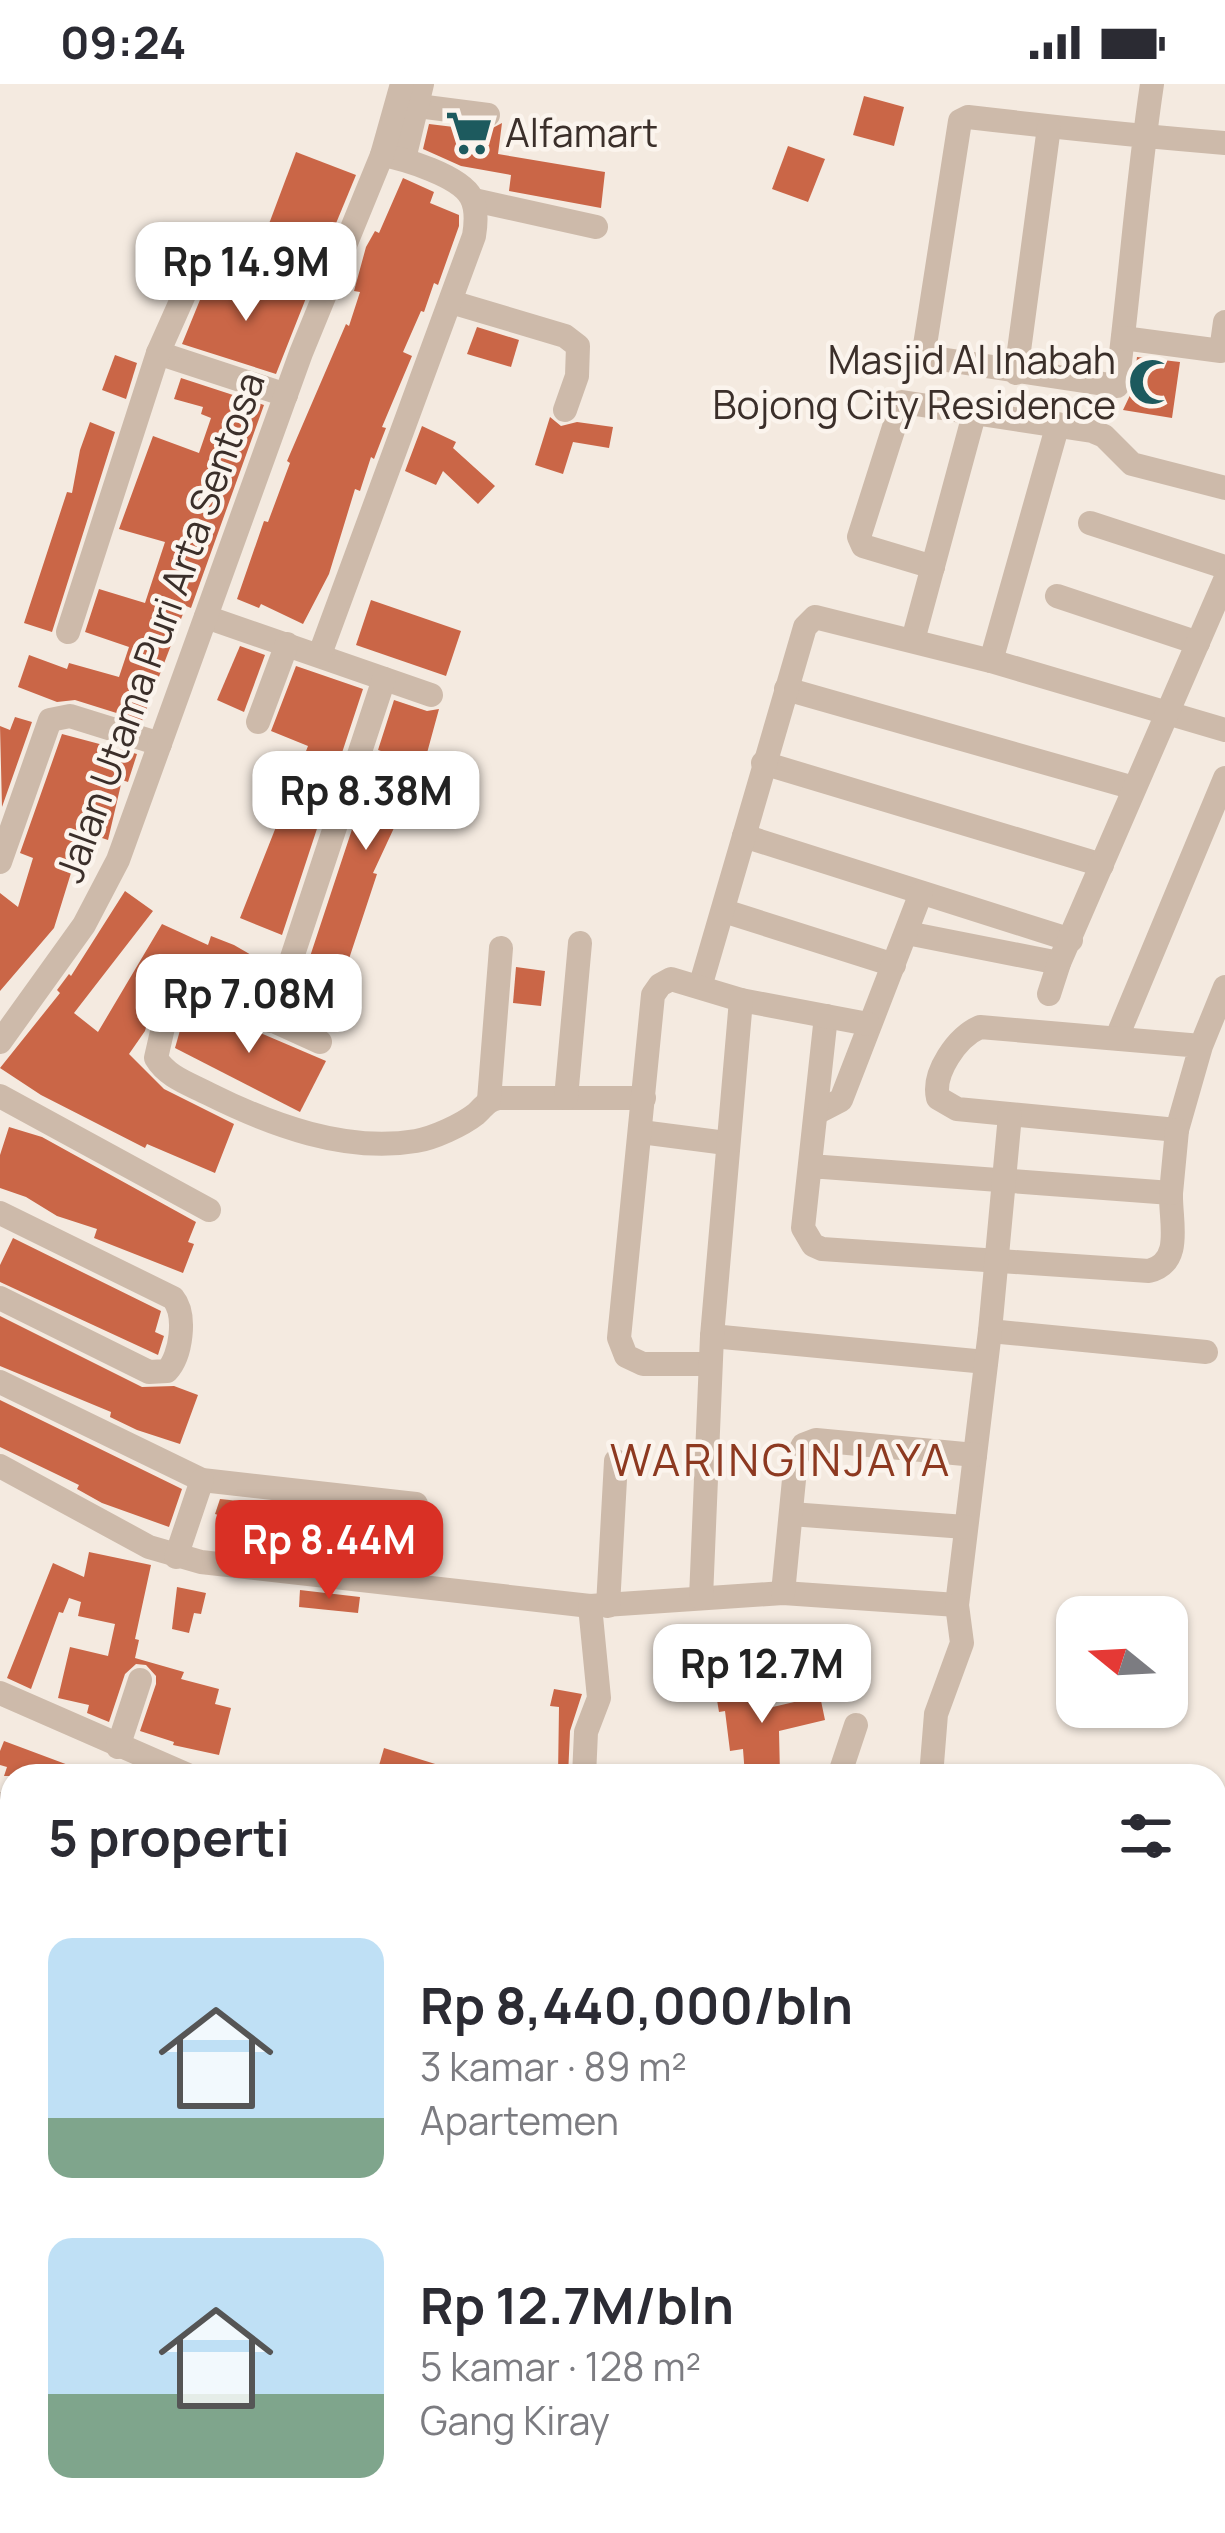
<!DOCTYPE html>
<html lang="id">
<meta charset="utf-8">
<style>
:root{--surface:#fff;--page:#f7f7f7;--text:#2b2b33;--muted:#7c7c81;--accent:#d93025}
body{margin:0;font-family:Manrope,sans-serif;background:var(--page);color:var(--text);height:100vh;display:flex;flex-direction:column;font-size:45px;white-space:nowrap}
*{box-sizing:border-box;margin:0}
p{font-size:39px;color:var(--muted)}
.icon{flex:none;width:66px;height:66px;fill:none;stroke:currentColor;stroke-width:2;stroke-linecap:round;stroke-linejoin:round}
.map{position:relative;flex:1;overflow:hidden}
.sheet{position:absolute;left:0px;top:1680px;width:1227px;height:771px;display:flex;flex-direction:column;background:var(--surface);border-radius:36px 36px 0 0;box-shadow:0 3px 9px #0004}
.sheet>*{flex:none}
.needle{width:78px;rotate:288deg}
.controls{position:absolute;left:1056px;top:1512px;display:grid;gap:24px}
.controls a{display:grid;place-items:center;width:132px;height:132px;border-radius:24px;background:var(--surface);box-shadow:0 3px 9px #0004;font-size:60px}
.price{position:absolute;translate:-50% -102px;padding:0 27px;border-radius:24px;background:#fff;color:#222;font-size:39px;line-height:78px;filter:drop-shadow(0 3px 6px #0008)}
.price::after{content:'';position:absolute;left:50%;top:72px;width:36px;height:27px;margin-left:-18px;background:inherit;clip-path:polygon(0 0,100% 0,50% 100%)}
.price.active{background:var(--accent);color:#fff}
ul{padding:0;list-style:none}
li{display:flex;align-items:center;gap:36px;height:300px;padding:0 48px}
li span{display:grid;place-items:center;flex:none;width:336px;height:240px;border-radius:24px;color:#555}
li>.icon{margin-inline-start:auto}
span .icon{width:144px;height:144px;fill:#fffc;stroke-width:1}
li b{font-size:51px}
h2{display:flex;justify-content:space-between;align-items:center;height:144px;padding:0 48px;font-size:51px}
.status{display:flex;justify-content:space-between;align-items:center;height:84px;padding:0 60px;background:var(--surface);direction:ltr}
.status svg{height:33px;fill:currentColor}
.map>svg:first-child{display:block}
.building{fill:#ca6647}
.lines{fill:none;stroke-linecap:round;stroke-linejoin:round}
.minor{stroke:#cdbaaa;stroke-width:24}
.labels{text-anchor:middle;stroke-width:9;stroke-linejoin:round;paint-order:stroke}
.poi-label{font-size:39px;fill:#3b2f2a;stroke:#fbf4ed;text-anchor:start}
.street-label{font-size:39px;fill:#3b2f2a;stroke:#fbf4ed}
.quarter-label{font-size:45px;letter-spacing:3px;fill:#8d3920;stroke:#fbf4ed}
</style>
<div class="status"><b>09:24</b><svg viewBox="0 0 49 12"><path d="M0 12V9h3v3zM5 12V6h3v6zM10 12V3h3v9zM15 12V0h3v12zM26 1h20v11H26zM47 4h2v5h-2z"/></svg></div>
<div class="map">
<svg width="1225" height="2449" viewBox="0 0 1225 2449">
<rect width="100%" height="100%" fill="#f4eae0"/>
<g class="building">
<polygon points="864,12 904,23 894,62 853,51"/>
<polygon points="502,39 498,70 605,88 601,124 509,107 511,91 461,82 423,65 429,40 487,47"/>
<polygon points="788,62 825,75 808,118 772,105"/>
<polygon points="296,68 356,91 320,178 261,161"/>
<polygon points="403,94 434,108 430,119 459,131 459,142 438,201 434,199 424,228 421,227 403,268 412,272 382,343 386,344 374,375 371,373 360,407 355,405 329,490 303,540 261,520 259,524 237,515 264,437 268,438 290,379 287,377 346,240 349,242 360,208 354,207 366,163 375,147 379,149"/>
<polygon points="146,155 183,167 181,182 171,200 136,188"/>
<polygon points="222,196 264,210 269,199 308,209 276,290 182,260 204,206"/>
<polygon points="477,243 519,256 511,283 467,270"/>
<polygon points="115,271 137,279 126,315 102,306"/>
<polygon points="1137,273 1180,278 1172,334 1123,326 1133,305"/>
<polygon points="181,294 264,321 191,524 186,522 142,637 75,616 57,618 18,603 29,571 67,585 69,579 119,593 129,563 85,548 99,505 145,519 165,458 119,445 153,352 199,369 211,334 201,330 203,323 174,315"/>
<polygon points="550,333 561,342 577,338 613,343 609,364 573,358 563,390 535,381"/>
<polygon points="90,338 115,348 52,548 24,539 67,408 72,409 80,366"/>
<polygon points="422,342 456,358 453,364 495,402 478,420 443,387 436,401 405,387"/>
<polygon points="371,516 461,547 446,592 356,561"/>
<polygon points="240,562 265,571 244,628 217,616"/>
<polygon points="296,582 363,605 282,851 240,834 308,662 271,647"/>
<polygon points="394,616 427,627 439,625 418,702 423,704 411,736 400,731 373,789 377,790 343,893 322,941 292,927 368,697 371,699 384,668 378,666"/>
<polygon points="15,633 32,638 2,723 0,642 10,646"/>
<polygon points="62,650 137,670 128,698 122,696 108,756 96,752 82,792 71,789 54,844 0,907 0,809 18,823 33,774 20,769"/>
<polygon points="125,807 153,827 74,929 98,948 162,840 208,861 211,852 234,861 272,883 261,913 205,888 176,885 157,903 145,947 129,970 164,1005 234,1040 215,1089 147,1060 145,1064 41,1011 0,984 60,909 57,906 69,890 71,892"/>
<polygon points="516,883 545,887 541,922 513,919"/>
<polygon points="188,918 326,977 300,1028 175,964"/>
<polygon points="9,1043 42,1053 196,1138 188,1158 194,1160 183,1189 94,1154 97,1145 57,1132 26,1113 0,1104 0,1071"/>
<polygon points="13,1154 161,1227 155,1248 164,1252 158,1271 0,1198 0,1181"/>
<polygon points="0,1232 142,1303 174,1302 198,1311 180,1360 137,1346 110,1333 111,1328 0,1282"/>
<polygon points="0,1316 182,1405 169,1443 102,1419 77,1405 79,1401 0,1363"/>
<polygon points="220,1415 406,1435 404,1449 396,1448 394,1474 354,1470 353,1476 241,1456 244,1439 215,1430"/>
<polygon points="89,1468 151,1481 135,1555 139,1556 135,1574 184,1588 181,1595 219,1605 215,1620 231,1624 219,1671 173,1661 174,1658 140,1647 156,1600 156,1592 146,1581 136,1580 125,1590 109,1638 87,1629 89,1621 58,1614 70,1563 108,1572 115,1540 78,1532 81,1518 69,1514 63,1529 59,1528 31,1605 7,1594 53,1479 84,1493"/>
<polygon points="177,1503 206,1509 201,1530 194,1529 189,1549 172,1545"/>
<polygon points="300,1506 360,1513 358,1529 299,1523"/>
<polygon points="750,1597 755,1627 820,1612 825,1636 779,1647 780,1692 745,1692 743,1665 730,1667 725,1627 719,1628 715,1604"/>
<polygon points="554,1605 582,1610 570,1647 568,1692 558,1692 559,1623 550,1622"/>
<polygon points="4,1657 95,1691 95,1692 4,1692 7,1683 0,1681 0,1667"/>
<polygon points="384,1664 464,1689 464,1692 376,1692"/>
</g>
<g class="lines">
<g class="minor">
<path d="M1152,0c-15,100 -22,202 -35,302l-190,-29 -2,-12 35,-224 8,-4c86,10 171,19 257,26"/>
<polyline points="418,22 488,31"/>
<polyline points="404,75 422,0"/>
<polyline points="474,116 596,143"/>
<polyline points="451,218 565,252 578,262 577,292 565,326"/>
<polyline points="1123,254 1221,267 1225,238"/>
<polyline points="158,269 286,311"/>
<polyline points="1016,289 1049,43"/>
<polyline points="1090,439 1225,483"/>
<polyline points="933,483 863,462 859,453 902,318 1092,347 1104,352 1132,380 1225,404"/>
<polyline points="1057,512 1198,559"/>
<polyline points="206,533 431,611"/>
<path d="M68,548l90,-279 33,-74c32,-35 98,-7 137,2"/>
<polyline points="913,556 975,327"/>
<path d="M320,570l154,-418c2,-12 3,-28 -3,-39 -11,-21 -66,-38 -89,-42"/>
<polyline points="991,577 1058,340"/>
<polyline points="786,605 1134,704"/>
<polyline points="258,638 287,560"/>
<polyline points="763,679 1102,781"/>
<polyline points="744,752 1071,856"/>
<polyline points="0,778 50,636 70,632 160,660"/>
<polyline points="724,827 894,881"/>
<polyline points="907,849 1059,879"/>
<polyline points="700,903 805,543 815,533 991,577 1225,646"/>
<polyline points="1049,910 1059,879 1225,496"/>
<polyline points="271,937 384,595"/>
<polyline points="1117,953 1225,694"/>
<polyline points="0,958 84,841 118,776 301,269 382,71 402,0"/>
<path d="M320,958l-119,-54 -19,-4 -12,13 -14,61c11,19 34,26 53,36 62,31 137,59 207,47 18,-3 46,-16 60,-27 9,-8 10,-13 22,-16h146"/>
<path d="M1201,962l-221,-19c-23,10 -48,46 -42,71l19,11 220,21 24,-84 24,-59"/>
<polyline points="0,1012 209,1126"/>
<polyline points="566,1014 580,859"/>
<polyline points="489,1016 501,864"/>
<polyline points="816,1029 841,1016 921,809"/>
<polyline points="641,1048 726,1059"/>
<path d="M810,1082l361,27c-1,28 13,69 -22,78l-327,-22 -9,-4 -10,-17 23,-212"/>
<polyline points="1171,1109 1177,1046"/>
<path d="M0,1129l173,85c14,17 8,58 -6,73l-18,1 -149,-74"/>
<polyline points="990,1247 1206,1268"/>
<polyline points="712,1252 986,1278"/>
<polyline points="710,1280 643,1280 626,1272 619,1254 653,911 660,901 671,895 741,916 868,940"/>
<polyline points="0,1298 202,1396 416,1420"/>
<polyline points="0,1382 149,1463 201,1478 590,1522 783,1509 957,1521 990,1247 1010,1031"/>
<polyline points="791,1430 965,1443"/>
<polyline points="176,1473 202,1396"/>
<polyline points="783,1509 796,1375 803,1361 816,1356 975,1371"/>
<polyline points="701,1514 712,1252 741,916"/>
<polyline points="608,1522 616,1377"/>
<polyline points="0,1609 190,1692"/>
<polyline points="118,1663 140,1596"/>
<polyline points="584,1692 586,1648 599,1614 590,1522"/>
<polyline points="839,1692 856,1641"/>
<polyline points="931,1692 936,1630 962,1559 957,1521"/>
<polyline points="0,1720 12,1724"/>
<polyline points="0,1799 12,1803"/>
<polyline points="0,1879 12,1884"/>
<polyline points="1215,1916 1225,1917"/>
<polyline points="0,1952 12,1957"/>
<polyline points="0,2031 12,2035"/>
<polyline points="0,2108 12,2112"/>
<polyline points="0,2204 12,2208"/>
<polyline points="0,2337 12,2302"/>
<polyline points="1215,2353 1217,2348"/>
<polyline points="0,2364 12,2355"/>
<polyline points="1215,2399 1225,2404"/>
<polyline points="143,2439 165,2449"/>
<polyline points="323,2439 340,2446"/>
<polyline points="1007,2439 1037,2449"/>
<polyline points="26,2449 39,2439"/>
<polyline points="262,2449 266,2439"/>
<polyline points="419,2449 422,2439"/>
<polyline points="552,2449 557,2439"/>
<polyline points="625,2449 629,2439"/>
<polyline points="930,2449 931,2439"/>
<polyline points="1172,2449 1177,2439"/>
</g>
</g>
<defs>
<symbol id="supermarket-bare" viewBox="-9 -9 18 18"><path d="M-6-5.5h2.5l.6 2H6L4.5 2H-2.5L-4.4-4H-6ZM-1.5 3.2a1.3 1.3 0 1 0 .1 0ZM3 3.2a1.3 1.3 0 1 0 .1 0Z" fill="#1d5a5e" stroke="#fbf4ed" stroke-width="2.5" paint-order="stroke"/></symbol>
<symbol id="mosque-bare" viewBox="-9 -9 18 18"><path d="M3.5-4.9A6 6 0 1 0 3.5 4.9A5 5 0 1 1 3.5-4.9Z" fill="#1d5a5e" stroke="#fbf4ed" stroke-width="2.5" paint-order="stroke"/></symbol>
</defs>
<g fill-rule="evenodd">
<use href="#supermarket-bare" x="436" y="16" width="66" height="66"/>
<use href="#mosque-bare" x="1119" y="265" width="66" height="66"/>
</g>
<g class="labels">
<g class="poi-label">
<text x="505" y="63">Alfamart</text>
<text x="1116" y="290" text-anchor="end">Masjid Al Inabah<tspan x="1116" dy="45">Bojong City Residence</tspan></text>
</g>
<g class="street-label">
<text transform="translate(160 543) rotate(-70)" y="14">Jalan Utama Puri Arta Sentosa</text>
</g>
<g class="quarter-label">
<text x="781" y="1392">WARINGINJAYA</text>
</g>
</g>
</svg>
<div class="controls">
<a><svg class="needle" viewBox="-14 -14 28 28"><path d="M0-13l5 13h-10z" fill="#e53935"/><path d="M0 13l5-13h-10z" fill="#7c7c81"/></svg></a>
</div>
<b class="price" style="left:246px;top:240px">Rp 14.9M</b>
<b class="price" style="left:366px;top:769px">Rp 8.38M</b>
<b class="price" style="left:249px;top:972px">Rp 7.08M</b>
<b class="price active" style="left:329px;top:1518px">Rp 8.44M</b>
<b class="price" style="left:762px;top:1642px">Rp 12.7M</b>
<section class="sheet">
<h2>5 properti<svg class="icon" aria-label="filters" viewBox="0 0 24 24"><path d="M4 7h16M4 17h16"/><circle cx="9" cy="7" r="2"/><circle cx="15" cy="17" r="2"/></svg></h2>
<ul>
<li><span style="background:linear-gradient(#bfe0f5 75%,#7fa58c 0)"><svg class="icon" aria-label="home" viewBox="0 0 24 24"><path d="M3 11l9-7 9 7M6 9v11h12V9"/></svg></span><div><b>Rp 8,440,000/bln</b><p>3 kamar · 89 m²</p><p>Apartemen</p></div></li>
<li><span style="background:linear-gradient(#bfe0f5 65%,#7fa58c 0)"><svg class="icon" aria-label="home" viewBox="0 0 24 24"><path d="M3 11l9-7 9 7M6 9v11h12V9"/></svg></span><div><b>Rp 12.7M/bln</b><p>5 kamar · 128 m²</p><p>Gang Kiray</p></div></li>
</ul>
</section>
</div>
